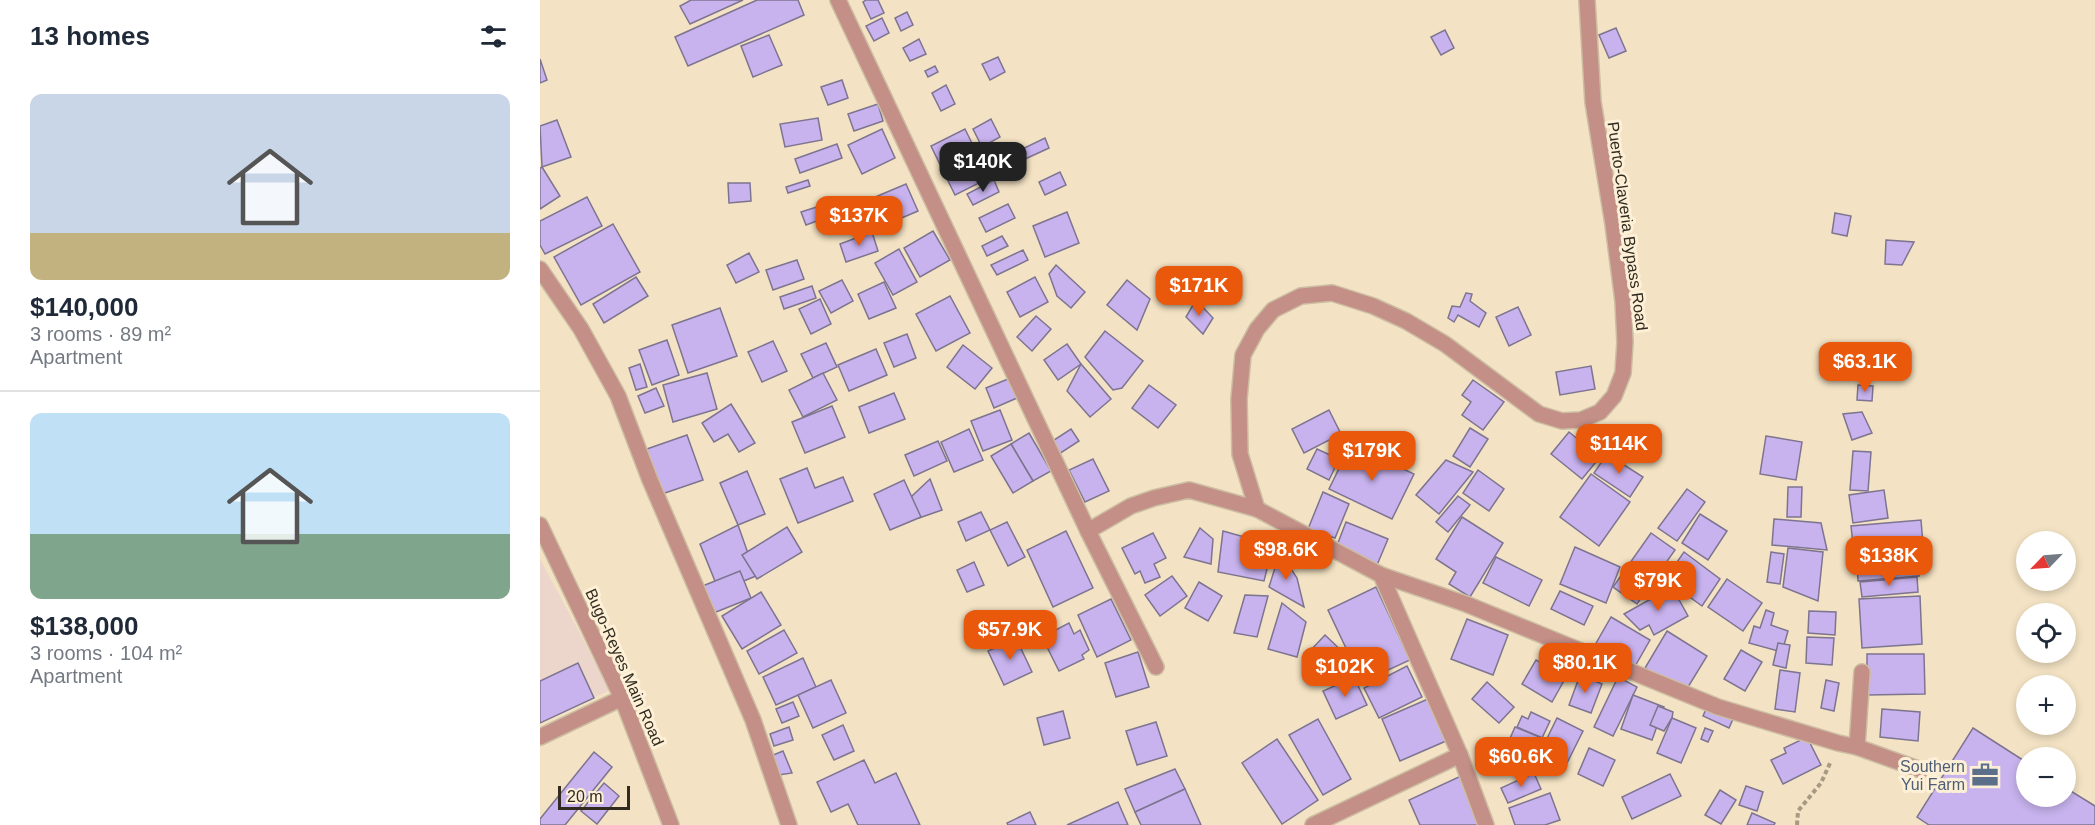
<!DOCTYPE html>
<meta charset="utf-8">
<style>
:root{--surface:#fff;--page:#f2f2f3;--text:#1f2937;--muted:#747a83;--line:#e0e1e3;--accent:#ea580c}
body{margin:0;font-family:Helvetica,sans-serif;background:var(--page);color:var(--text);height:100vh;display:flex;flex-direction:column;font-size:22px;white-space:nowrap}
*{box-sizing:border-box;margin:0}
p{font-size:20px;color:var(--muted)}
.icon{flex:none;width:33px;height:33px;fill:none;stroke:currentColor;stroke-width:2;stroke-linecap:round;stroke-linejoin:round}
.map{position:relative;flex:1;overflow:hidden}
.details{display:flex;flex-direction:column;background:var(--surface);width:540px}
.details>*{flex:none}
.needle{width:39px;rotate:245deg}
.controls{position:absolute;left:1476px;top:531px;display:grid;gap:12px}
.controls a{display:grid;place-items:center;width:60px;height:60px;border-radius:50%;background:var(--surface);box-shadow:0 3px 9px #0003;font-size:30px}
.scale{position:absolute;left:18px;bottom:15px;width:72px;box-sizing:border-box;padding-left:6px;border:3px solid #312b1f;border-top:0;font-size:16px;line-height:21px;white-space:nowrap;color:#312b1f;-webkit-text-stroke:4px #fdf0d7;paint-order:stroke}
.price{position:absolute;translate:-50% -51px;padding:0 14px;border-radius:12px;background:var(--accent);color:#fff;font-size:20px;line-height:39px;filter:drop-shadow(0 2px 3px #0008)}
.price::after{content:'';position:absolute;left:50%;top:36px;width:18px;height:14px;margin-left:-9px;background:inherit;clip-path:polygon(0 0,100% 0,50% 100%)}
.price.active{background:#222;color:#fff}
ul{padding:0;list-style:none}
li{display:grid;align-content:center;gap:12px;height:318px;padding:0 30px}
li+li{border-top:2px solid var(--line)}
li span{display:grid;place-items:center;height:186px;border-radius:12px;color:#555}
li>.icon{margin-inline-start:auto}
span .icon{width:108px;height:108px;fill:#fffc;stroke-width:1}
li b{font-size:26px}
h2{display:flex;justify-content:space-between;align-items:center;height:72px;padding:0 30px;font-size:26px}
main{display:flex;flex:1;min-height:0}
.map>svg:first-child{display:block}
.education{fill:#ecd5ca}
.building{fill:#c8b3ee;stroke:#7d7490;stroke-width:1.5}
.lines{fill:none;stroke-linecap:round;stroke-linejoin:round}
.minor-casing{stroke:#ccbda2;stroke-width:18}
.path{stroke:#a79a83;stroke-width:4;stroke-dasharray:4.5 3;stroke-linecap:butt}
.minor{stroke:#c38f87;stroke-width:15}
.labels{text-anchor:middle;stroke-width:6;stroke-linejoin:round;paint-order:stroke}
.street-label{font-size:16px;fill:#312b1f;stroke:#fdf0d7}
.service-label{font-size:16px;fill:#4e5e75;stroke:#fdf0d7;text-anchor:end}
</style>
<main>
<section class="details">
<h2>13 homes<svg class="icon" aria-label="filters" viewBox="0 0 24 24"><path d="M4 7h16M4 17h16"/><circle cx="9" cy="7" r="2"/><circle cx="15" cy="17" r="2"/></svg></h2>
<ul>
<li><span style="background:linear-gradient(#c9d6e8 75%,#c2b280 0)"><svg class="icon" aria-label="home" viewBox="0 0 24 24"><path d="M3 11l9-7 9 7M6 9v11h12V9"/></svg></span><div><b>$140,000</b><p>3 rooms · 89 m²</p><p>Apartment</p></div></li>
<li><span style="background:linear-gradient(#bfe0f5 65%,#7fa58c 0)"><svg class="icon" aria-label="home" viewBox="0 0 24 24"><path d="M3 11l9-7 9 7M6 9v11h12V9"/></svg></span><div><b>$138,000</b><p>3 rooms · 104 m²</p><p>Apartment</p></div></li>
</ul>
</section>
<div class="map">
<svg width="1555" height="825" viewBox="0 0 1555 825">
<rect width="100%" height="100%" fill="#f3e2c3"/>
<polygon class="education" points="0,559 70,690 0,723"/>
<g class="building">
<polygon points="151,0 203,0 150,24 140,6"/>
<polygon points="217,0 258,0 264,15 148,66 135,37"/>
<polygon points="326,0 338,0 344,13 331,19 323,2"/>
<polygon points="367,12 373,25 361,31 355,18"/>
<polygon points="342,18 349,33 334,41 326,26"/>
<polygon points="1076,28 1086,51 1069,58 1059,35"/>
<polygon points="905,30 914,48 901,55 891,37"/>
<polygon points="229,35 242,65 213,77 201,46"/>
<polygon points="379,39 386,54 370,61 363,48"/>
<polygon points="458,57 465,72 450,80 442,64"/>
<polygon points="0,59 7,80 0,83"/>
<polygon points="395,66 398,72 388,77 385,71"/>
<polygon points="302,80 308,98 288,105 281,87"/>
<polygon points="406,85 415,104 401,111 392,93"/>
<polygon points="338,104 343,121 314,131 308,114"/>
<polygon points="278,118 282,140 245,147 240,124"/>
<polygon points="451,119 460,137 442,147 433,129"/>
<polygon points="17,120 31,157 2,167 0,126"/>
<polygon points="342,129 355,158 322,174 308,145"/>
<polygon points="425,129 449,178 415,195 391,146"/>
<polygon points="505,138 509,148 483,160 478,151"/>
<polygon points="297,144 302,158 260,173 255,159"/>
<polygon points="472,160 476,169 464,175 460,166"/>
<polygon points="2,167 20,196 0,209 0,168"/>
<polygon points="520,172 526,185 505,195 499,182"/>
<polygon points="268,180 270,186 248,193 246,187"/>
<polygon points="454,180 459,192 433,205 427,194"/>
<polygon points="188,183 210,183 211,201 189,203"/>
<polygon points="366,184 378,211 345,225 333,198"/>
<polygon points="47,197 62,226 5,254 0,245 0,221"/>
<polygon points="468,204 475,218 446,232 439,218"/>
<polygon points="280,206 285,218 266,225 261,212"/>
<polygon points="527,212 539,243 505,257 493,226"/>
<polygon points="1295,213 1311,216 1307,236 1292,233"/>
<polygon points="73,224 100,272 41,305 14,257"/>
<polygon points="393,231 410,260 380,277 364,248"/>
<polygon points="332,232 338,251 306,262 300,244"/>
<polygon points="462,236 468,246 447,256 442,246"/>
<polygon points="1346,240 1374,242 1362,265 1345,264"/>
<polygon points="359,249 377,282 353,295 335,263"/>
<polygon points="483,250 488,260 457,275 451,265"/>
<polygon points="209,253 219,272 196,283 187,265"/>
<polygon points="257,260 264,279 233,290 226,270"/>
<polygon points="516,265 545,292 531,308 517,296 509,274"/>
<polygon points="96,277 108,296 64,323 53,304"/>
<polygon points="495,277 508,302 480,317 467,292"/>
<polygon points="302,280 313,301 291,313 279,291"/>
<polygon points="587,280 610,299 597,330 567,305"/>
<polygon points="344,282 356,308 329,319 318,294"/>
<polygon points="272,286 276,298 244,309 240,297"/>
<polygon points="926,293 932,294 930,301 946,313 939,327 918,315 914,322 908,318 912,306 920,307"/>
<polygon points="410,296 430,333 396,351 376,314"/>
<polygon points="280,299 291,324 271,334 259,309"/>
<polygon points="656,300 673,318 663,334 646,317"/>
<polygon points="978,307 991,335 969,346 956,317"/>
<polygon points="180,308 197,356 148,373 132,325"/>
<polygon points="496,316 511,329 492,351 477,337"/>
<polygon points="565,331 603,361 582,388 573,390 545,357"/>
<polygon points="367,334 376,358 354,367 344,343"/>
<polygon points="127,340 139,375 112,385 99,350"/>
<polygon points="233,341 247,371 222,382 208,352"/>
<polygon points="286,343 297,367 273,378 261,354"/>
<polygon points="527,344 541,364 518,380 504,360"/>
<polygon points="423,345 452,368 435,389 407,367"/>
<polygon points="336,349 347,375 309,391 298,365"/>
<polygon points="100,364 107,387 96,390 89,368"/>
<polygon points="541,364 571,399 550,417 527,391"/>
<polygon points="1051,366 1055,389 1020,395 1016,372"/>
<polygon points="167,373 177,409 133,422 123,385"/>
<polygon points="283,373 297,400 263,417 249,390"/>
<polygon points="468,379 477,398 454,408 446,388"/>
<polygon points="933,380 964,402 943,430 922,415 931,402 922,395"/>
<polygon points="609,385 636,405 618,428 592,408"/>
<polygon points="1318,385 1333,386 1332,401 1317,400"/>
<polygon points="116,388 124,406 105,413 98,396"/>
<polygon points="354,393 365,419 329,433 319,407"/>
<polygon points="191,404 215,443 199,452 188,434 174,442 162,423"/>
<polygon points="292,406 305,437 265,453 252,422"/>
<polygon points="460,410 472,440 443,451 431,421"/>
<polygon points="789,410 801,434 764,453 752,429"/>
<polygon points="1322,412 1332,433 1312,440 1303,414"/>
<polygon points="1067,426 1093,437 1084,457 1059,447"/>
<polygon points="930,428 948,439 930,467 913,456"/>
<polygon points="429,429 443,460 414,472 401,442"/>
<polygon points="531,429 539,441 519,454 511,442"/>
<polygon points="1029,432 1060,457 1042,479 1011,454"/>
<polygon points="489,433 511,471 493,481 471,444"/>
<polygon points="147,435 163,480 119,495 104,450"/>
<polygon points="1226,436 1262,442 1256,480 1220,474"/>
<polygon points="398,441 407,461 374,476 365,455"/>
<polygon points="471,444 493,481 473,493 451,456"/>
<polygon points="811,444 874,474 852,519 789,489"/>
<polygon points="777,449 799,459 789,480 767,469"/>
<polygon points="1313,451 1331,452 1328,491 1310,490"/>
<polygon points="1067,454 1103,477 1090,497 1054,473"/>
<polygon points="553,459 569,491 545,502 529,470"/>
<polygon points="906,460 933,472 899,514 876,495"/>
<polygon points="267,468 275,488 303,477 313,501 258,523 240,479"/>
<polygon points="938,470 964,489 949,511 923,493"/>
<polygon points="207,471 225,514 198,525 180,483"/>
<polygon points="1051,474 1090,502 1059,546 1020,517"/>
<polygon points="390,479 402,510 379,518 371,497"/>
<polygon points="364,480 381,517 350,530 334,494"/>
<polygon points="1248,487 1262,487 1261,517 1247,517"/>
<polygon points="1147,489 1165,502 1137,541 1118,528"/>
<polygon points="1344,490 1348,518 1313,523 1309,495"/>
<polygon points="783,492 809,504 795,538 768,529"/>
<polygon points="918,496 930,505 908,532 896,522"/>
<polygon points="441,512 450,530 426,541 418,522"/>
<polygon points="1160,514 1187,531 1168,560 1142,543"/>
<polygon points="922,517 963,543 930,597 909,584 916,572 896,559"/>
<polygon points="1234,519 1281,523 1287,550 1232,545"/>
<polygon points="1381,520 1384,557 1315,563 1311,526"/>
<polygon points="467,522 485,557 468,566 450,530"/>
<polygon points="806,522 848,539 837,565 796,548"/>
<polygon points="198,525 216,576 179,591 160,544"/>
<polygon points="247,527 262,552 217,579 202,555"/>
<polygon points="660,528 673,539 671,564 644,557"/>
<polygon points="526,531 553,588 513,607 487,550"/>
<polygon points="683,531 733,545 724,581 678,572"/>
<polygon points="613,533 626,558 614,564 620,577 605,583 600,571 595,574 582,548"/>
<polygon points="1111,533 1135,550 1097,604 1073,587"/>
<polygon points="1035,547 1080,567 1066,603 1020,584"/>
<polygon points="1248,548 1283,552 1278,601 1243,587"/>
<polygon points="740,552 757,578 764,607 729,587"/>
<polygon points="1144,552 1180,579 1162,606 1125,579"/>
<polygon points="1231,552 1244,554 1240,584 1227,582"/>
<polygon points="956,557 1002,580 989,606 943,583"/>
<polygon points="1378,559 1379,576 1318,581 1317,563"/>
<polygon points="434,562 444,585 427,592 417,570"/>
<polygon points="200,571 211,598 171,614 160,587"/>
<polygon points="632,576 647,596 620,616 605,595"/>
<polygon points="1377,577 1378,592 1322,597 1320,582"/>
<polygon points="1187,579 1222,603 1203,631 1168,607"/>
<polygon points="659,582 682,596 668,621 645,608"/>
<polygon points="836,587 870,660 822,682 788,610"/>
<polygon points="1132,587 1148,616 1114,635 1109,625 1100,630 1084,614"/>
<polygon points="1020,591 1053,606 1044,625 1011,609"/>
<polygon points="221,592 241,625 202,649 182,616"/>
<polygon points="705,595 728,596 717,637 694,633"/>
<polygon points="1380,596 1382,644 1322,648 1319,599"/>
<polygon points="571,599 591,640 557,657 538,615"/>
<polygon points="742,603 766,622 757,657 728,649"/>
<polygon points="1226,610 1234,613 1231,625 1248,631 1242,652 1209,643 1214,626 1220,628"/>
<polygon points="1269,611 1296,612 1295,635 1268,633"/>
<polygon points="1071,617 1110,640 1094,668 1055,645"/>
<polygon points="927,619 968,635 953,675 911,659"/>
<polygon points="529,623 534,634 540,630 549,650 542,655 544,659 519,671 502,637"/>
<polygon points="244,630 257,653 219,674 207,651"/>
<polygon points="1127,631 1167,656 1145,692 1105,668"/>
<polygon points="785,635 809,658 791,676 768,653"/>
<polygon points="1267,637 1294,638 1292,665 1266,663"/>
<polygon points="476,638 492,672 464,685 448,651"/>
<polygon points="1238,643 1250,645 1246,668 1233,665"/>
<polygon points="1201,650 1222,662 1205,691 1184,679"/>
<polygon points="598,652 609,687 576,697 565,663"/>
<polygon points="1327,654 1384,654 1385,694 1327,695"/>
<polygon points="263,658 276,687 236,705 223,677"/>
<polygon points="996,660 1026,677 1012,702 982,684"/>
<polygon points="38,663 54,698 0,723 0,681"/>
<polygon points="867,666 882,697 839,718 824,688"/>
<polygon points="1240,670 1260,673 1255,712 1235,709"/>
<polygon points="1040,675 1062,684 1051,713 1029,705"/>
<polygon points="814,677 827,705 796,719 783,691"/>
<polygon points="1078,677 1097,687 1073,736 1054,727"/>
<polygon points="291,680 306,713 273,728 258,695"/>
<polygon points="1286,680 1299,683 1294,711 1281,708"/>
<polygon points="947,682 974,707 959,723 932,699"/>
<polygon points="1093,695 1124,707 1112,740 1081,729"/>
<polygon points="888,699 906,741 860,761 842,719"/>
<polygon points="253,702 259,716 242,723 236,709"/>
<polygon points="1118,706 1133,712 1132,718 1124,731 1110,725"/>
<polygon points="1167,707 1193,719 1189,728 1163,716"/>
<polygon points="1342,709 1380,712 1378,741 1340,737"/>
<polygon points="523,711 530,738 504,745 497,718"/>
<polygon points="991,712 1010,721 1002,738 977,727 982,716 988,719"/>
<polygon points="1017,718 1043,731 1027,763 1016,758 1009,772 994,765"/>
<polygon points="1132,718 1156,728 1141,763 1117,753"/>
<polygon points="778,719 811,779 783,795 749,735"/>
<polygon points="616,722 627,756 597,765 586,731"/>
<polygon points="303,725 314,751 294,760 282,735"/>
<polygon points="249,727 253,740 234,746 230,734"/>
<polygon points="975,727 1002,738 988,773 960,761"/>
<polygon points="1165,728 1173,731 1168,742 1161,739"/>
<polygon points="1433,728 1486,762 1486,796 1526,796 1526,788 1555,806 1555,825 1389,825 1377,817"/>
<polygon points="1267,737 1281,765 1243,784 1231,760 1246,753 1244,748"/>
<polygon points="737,739 778,800 742,824 702,763"/>
<polygon points="1049,748 1075,760 1063,786 1038,774"/>
<polygon points="243,751 252,773 239,775 231,756"/>
<polygon points="54,752 72,767 25,825 0,825 0,819"/>
<polygon points="324,760 335,783 356,773 380,825 318,825 308,804 291,812 277,782"/>
<polygon points="635,769 645,789 595,812 585,789"/>
<polygon points="994,773 1001,789 968,803 961,788"/>
<polygon points="1130,774 1141,796 1092,819 1082,797"/>
<polygon points="921,776 943,825 880,825 869,800"/>
<polygon points="64,783 79,796 57,824 41,811"/>
<polygon points="1206,786 1223,792 1217,811 1199,805"/>
<polygon points="645,789 661,825 601,825 595,812"/>
<polygon points="1180,790 1196,800 1181,824 1165,815"/>
<polygon points="1010,793 1020,820 1005,825 975,825 969,808"/>
<polygon points="578,802 588,825 527,825"/>
<polygon points="490,812 496,825 468,825 467,823"/>
<polygon points="1212,813 1235,823 1234,825 1207,825"/>
</g>
<g class="lines">
<defs>
<g id="minor">
<polyline points="298,0 548,531 616,667"/>
<polyline points="0,269 41,329 78,396 110,480 213,720 249,825"/>
<polyline points="717,509 700,454 699,399 703,355 717,329 733,310 761,296 792,293 833,306 866,321 905,344 999,414 1022,421 1041,420 1060,412 1074,396 1083,373 1085,342 1083,301 1073,224 1053,102 1047,0"/>
<polyline points="0,525 82,698 131,825"/>
<polyline points="548,531 591,506 614,498 649,490 717,509 841,575 926,604 1178,707 1298,743 1317,747 1381,770"/>
<polyline points="841,575 920,755 946,825"/>
<polyline points="0,737 82,698"/>
<polyline points="1317,747 1322,672"/>
<polyline points="773,825 920,755"/>
</g>
</defs>
<use href="#minor" class="minor-casing"/>
<polyline class="path" points="1257,825 1258,811 1281,783 1291,761"/>
<use href="#minor" class="minor"/>
</g>
<defs>
<symbol id="office-bare" viewBox="-9 -9 18 18"><path d="M-6-3h4V-5.5h4V-3h4V5H-6ZM-1-4.5V-3h2v-1.5ZM-6 0V1H6V0Z" fill="#5c6f8a" stroke="#fdf0d7" stroke-width="2.5" paint-order="stroke"/></symbol>
</defs>
<g fill-rule="evenodd">
<use href="#office-bare" x="1426" y="756" width="38" height="38"/>
</g>
<g class="labels">
<g class="street-label">
<text transform="translate(1088 226) rotate(82)" y="6">Puerto-Claveria Bypass Road</text>
<text transform="translate(85 667) rotate(66)" y="6">Bugo-Reyes Main Road</text>
</g>
<g class="service-label">
<text x="1425" y="772">Southern<tspan x="1425" dy="18">Yui Farm</tspan></text>
</g>
</g>
</svg>
<div class="controls">
<a><svg class="needle" viewBox="-14 -14 28 28"><path d="M0-13l5 13h-10z" fill="#e53935"/><path d="M0 13l5-13h-10z" fill="#747a83"/></svg></a>
<a><svg class="icon" aria-label="locate" viewBox="0 0 24 24"><circle cx="12" cy="12" r="6"/><path d="M12 2v4M12 18v4M2 12h4M18 12h4"/></svg></a>
<a>+</a>
<a>−</a>
</div>
<div class="scale">20 m</div>
<b class="price active" style="left:443px;top:193px">$140K</b>
<b class="price" style="left:319px;top:247px">$137K</b>
<b class="price" style="left:659px;top:317px">$171K</b>
<b class="price" style="left:1325px;top:393px">$63.1K</b>
<b class="price" style="left:1079px;top:475px">$114K</b>
<b class="price" style="left:832px;top:482px">$179K</b>
<b class="price" style="left:746px;top:581px">$98.6K</b>
<b class="price" style="left:1349px;top:587px">$138K</b>
<b class="price" style="left:1118px;top:612px">$79K</b>
<b class="price" style="left:470px;top:661px">$57.9K</b>
<b class="price" style="left:1045px;top:694px">$80.1K</b>
<b class="price" style="left:805px;top:698px">$102K</b>
<b class="price" style="left:981px;top:788px">$60.6K</b>
</div>
</main>
